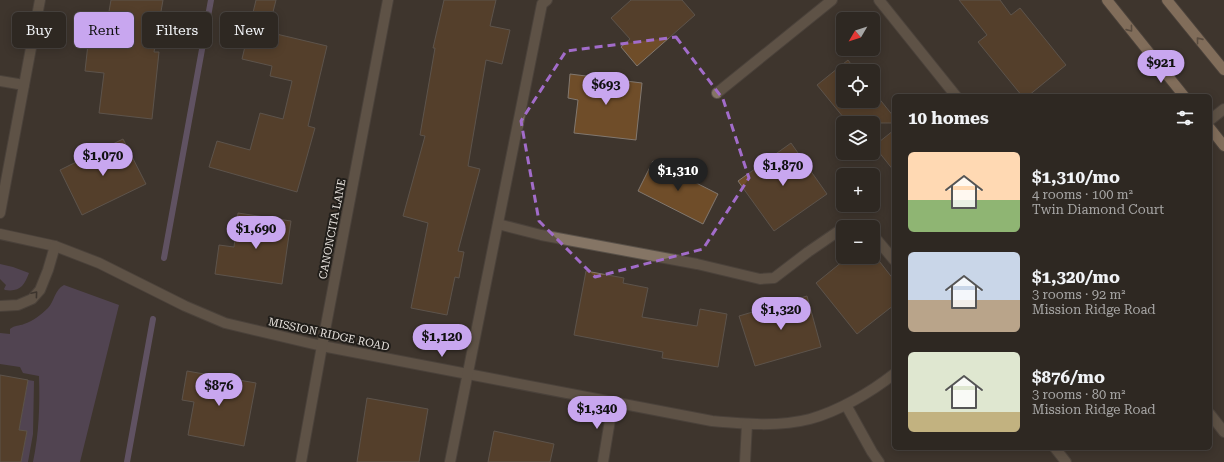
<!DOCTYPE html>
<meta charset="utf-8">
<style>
:root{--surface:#2e2822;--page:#36302a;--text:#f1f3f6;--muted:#a7a6a5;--line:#494440;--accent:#c8a6ef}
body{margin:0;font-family:"Roboto Serif",serif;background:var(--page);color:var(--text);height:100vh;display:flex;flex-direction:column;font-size:15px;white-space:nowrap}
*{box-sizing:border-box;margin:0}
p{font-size:13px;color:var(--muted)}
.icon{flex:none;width:22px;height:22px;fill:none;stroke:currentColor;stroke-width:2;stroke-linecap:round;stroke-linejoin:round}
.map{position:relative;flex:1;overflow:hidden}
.drawer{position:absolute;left:892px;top:94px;width:320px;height:356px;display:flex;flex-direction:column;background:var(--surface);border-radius:6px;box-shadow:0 2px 10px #0003,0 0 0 1px var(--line)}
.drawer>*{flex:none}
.top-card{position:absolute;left:12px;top:12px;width:380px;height:36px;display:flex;gap:8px}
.needle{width:26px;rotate:231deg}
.buttons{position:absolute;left:836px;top:12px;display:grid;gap:8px}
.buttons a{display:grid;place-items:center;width:44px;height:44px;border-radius:6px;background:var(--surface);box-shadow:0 2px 10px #0003,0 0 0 1px var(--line);font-size:20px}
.price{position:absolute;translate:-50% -34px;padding:0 9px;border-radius:14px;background:var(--accent);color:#111;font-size:13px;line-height:26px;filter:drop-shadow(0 1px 2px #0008)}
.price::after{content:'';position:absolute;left:50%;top:24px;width:12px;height:9px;margin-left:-6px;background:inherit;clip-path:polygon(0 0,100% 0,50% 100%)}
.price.on{background:#222;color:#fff}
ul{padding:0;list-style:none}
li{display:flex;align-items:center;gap:12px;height:100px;padding:0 16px}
li span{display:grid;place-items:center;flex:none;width:112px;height:80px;border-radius:6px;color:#555}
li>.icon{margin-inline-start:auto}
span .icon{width:48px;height:48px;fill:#fffc;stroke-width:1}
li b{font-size:17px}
h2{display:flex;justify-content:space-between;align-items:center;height:48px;padding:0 16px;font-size:17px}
.pill{padding:0 14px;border-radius:6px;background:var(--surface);box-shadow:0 2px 10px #0003,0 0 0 1px var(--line);font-size:14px;line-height:36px}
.pill.on{background:var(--accent);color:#111}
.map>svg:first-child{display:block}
.green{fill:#69577d}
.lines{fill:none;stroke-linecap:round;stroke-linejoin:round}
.stream{stroke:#8b77a3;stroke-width:6}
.building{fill:#6f4d29;stroke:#82786f}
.minor-casing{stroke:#595149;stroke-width:12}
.major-casing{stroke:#595149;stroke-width:12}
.minor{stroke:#857565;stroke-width:10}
.major{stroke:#d3b191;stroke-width:10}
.oneway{stroke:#7a6856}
.oneway2{stroke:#3a342d}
.marked{fill:none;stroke:#a26cca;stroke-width:3;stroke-dasharray:8 5;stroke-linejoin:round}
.labels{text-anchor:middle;stroke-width:4;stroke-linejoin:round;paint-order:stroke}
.street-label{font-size:11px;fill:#e9e4df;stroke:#211e1a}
</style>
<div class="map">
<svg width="1224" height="462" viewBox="0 0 1224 462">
<rect width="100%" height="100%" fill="#3e352d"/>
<g class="green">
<path d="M0,264l13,3 16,6c-5,13 -9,19 -24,17l-1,-1 2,-4 -6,-6z"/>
<path d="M64,285l55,20 -39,157h-47c6,-28 7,-57 6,-86l-16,-3 -3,-6 -20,-3v-31l10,1v-5c5,-4 9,-3 14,-5 9,-3 17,-9 24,-16 6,-6 7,-19 16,-23z"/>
<polygon points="28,380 34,381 33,434 28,462 21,462 27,431 19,430"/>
</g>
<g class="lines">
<g class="stream">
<polyline points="164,258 211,0"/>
<polyline points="127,462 153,319"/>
</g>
</g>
<g class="building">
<polygon points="111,0 163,0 154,52 159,52 152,119 99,113 104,73 85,71 88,44 103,46"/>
<polygon points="256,0 276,0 268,32 327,46 308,126 315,128 297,192 209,167 217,141 250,150 260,113 283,119 292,81 270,76 272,66 242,59"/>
<polygon points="444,0 496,0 490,26 510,30 502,64 486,60 468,166 480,169 458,251 464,252 459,278 455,277 447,315 411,308 428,223 403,216 425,136 420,135 435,48 433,48"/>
<polygon points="631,0 682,0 695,15 637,66 621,47 630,39 611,18"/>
<polygon points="959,0 1000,0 1011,15 1020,8 1066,65 1028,96 1022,96 978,42 987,35"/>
<polygon points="848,60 856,71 843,71 843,101 873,101 873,91 894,117 894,123 848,123 817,85"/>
<polygon points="570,74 642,83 636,140 574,133 578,100 568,98"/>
<polygon points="894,130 894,171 874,146"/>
<polygon points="123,139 146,184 82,215 60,170"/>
<polygon points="791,143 827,194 774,231 738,181"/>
<polygon points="653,161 718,194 703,224 638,191"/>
<polygon points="238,213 291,221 282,284 215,274 219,245 234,247"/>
<polygon points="848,257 876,257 894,280 894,305 857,334 816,283"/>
<polygon points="586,271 624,278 623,283 648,288 642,317 697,326 700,309 727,314 718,367 662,358 663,352 574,335"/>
<polygon points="807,296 821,347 755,366 739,316"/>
<polygon points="187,371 256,383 244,446 188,435 194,402 182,400"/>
<polygon points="0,375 28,380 19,430 27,431 21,462 0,462"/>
<polygon points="367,398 428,409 419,462 357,462"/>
<polygon points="494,431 554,444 550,462 488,462"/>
</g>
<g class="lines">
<defs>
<g id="minor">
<polyline points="879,0 956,96"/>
<polyline points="0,81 24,85"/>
<polyline points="717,93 832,0"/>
<polyline points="1210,120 1224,109"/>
<polyline points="0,213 40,0"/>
<polyline points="498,224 541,235 697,264 760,279 774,278 808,252 843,228"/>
<path d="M0,234l55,12 44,17 86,43 40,17 97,23 390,75c32,3 67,6 98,-2 29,-8 61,-27 84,-45"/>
<polyline points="873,235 894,260"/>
<polyline points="0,306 18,305 32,299 40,290 48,270 55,246"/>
<polyline points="846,405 872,452 879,462"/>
<polyline points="1210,414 1224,432"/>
<polyline points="1055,448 1066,462"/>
<polyline points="301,462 322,346 388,0"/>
<polyline points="450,462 542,4 547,0"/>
<polyline points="603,462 613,402"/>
<polyline points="745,462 747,424"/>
</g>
<g id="major">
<polyline points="1107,0 1184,96"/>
<polyline points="1167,0 1224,70"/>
<polyline points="1210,128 1224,146"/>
</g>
</defs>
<use href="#minor" class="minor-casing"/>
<use href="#major" class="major-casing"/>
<use href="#minor" class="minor"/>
<use href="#major" class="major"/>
</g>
<defs><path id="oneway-chevron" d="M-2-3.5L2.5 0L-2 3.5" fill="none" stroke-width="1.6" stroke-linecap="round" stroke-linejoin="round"/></defs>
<g class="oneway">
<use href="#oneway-chevron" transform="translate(1130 29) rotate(51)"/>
<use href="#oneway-chevron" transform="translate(1199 40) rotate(-129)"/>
</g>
<use class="oneway2" href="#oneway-chevron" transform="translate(35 294) rotate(-50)"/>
<path d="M0 0H1224V462H0ZM676,37l47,62 26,79 -46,71 -108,28 -56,-56 -18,-100 45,-70z" fill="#3e352d" fill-opacity=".55" fill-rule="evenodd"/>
<path class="marked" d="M676,37l47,62 26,79 -46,71 -108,28 -56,-56 -18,-100 45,-70z"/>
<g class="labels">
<g class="street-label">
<text transform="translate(332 229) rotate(-79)" y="4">CANONCITA LANE</text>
<text transform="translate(329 334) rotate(12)" y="4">MISSION RIDGE ROAD</text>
</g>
</g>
</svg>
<div class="buttons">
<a><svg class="needle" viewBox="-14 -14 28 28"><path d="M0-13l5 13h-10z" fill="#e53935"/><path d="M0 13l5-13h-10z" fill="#a7a6a5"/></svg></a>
<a><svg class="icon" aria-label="locate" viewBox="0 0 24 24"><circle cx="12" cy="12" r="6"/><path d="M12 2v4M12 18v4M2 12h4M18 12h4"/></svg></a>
<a><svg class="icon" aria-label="layers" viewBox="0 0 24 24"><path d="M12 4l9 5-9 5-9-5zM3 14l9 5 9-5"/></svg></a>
<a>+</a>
<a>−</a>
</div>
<b class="price" style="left:1161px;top:84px">$921</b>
<b class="price" style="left:606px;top:106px">$693</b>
<b class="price" style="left:103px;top:177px">$1,070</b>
<b class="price" style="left:783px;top:187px">$1,870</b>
<b class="price on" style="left:678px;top:192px">$1,310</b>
<b class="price" style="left:256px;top:250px">$1,690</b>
<b class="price" style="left:781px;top:331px">$1,320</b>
<b class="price" style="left:442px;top:358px">$1,120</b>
<b class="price" style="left:219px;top:407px">$876</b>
<b class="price" style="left:597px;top:430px">$1,340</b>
<div class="top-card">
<a class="pill">Buy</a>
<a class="pill on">Rent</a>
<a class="pill">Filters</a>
<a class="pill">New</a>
</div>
<section class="drawer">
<h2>10 homes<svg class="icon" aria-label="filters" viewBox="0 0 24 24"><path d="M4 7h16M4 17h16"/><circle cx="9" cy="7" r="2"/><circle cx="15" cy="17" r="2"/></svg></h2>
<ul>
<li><span style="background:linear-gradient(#ffd9b3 60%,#8fb573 0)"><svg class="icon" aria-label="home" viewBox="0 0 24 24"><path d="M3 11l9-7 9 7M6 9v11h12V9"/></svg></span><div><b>$1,310/mo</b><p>4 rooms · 100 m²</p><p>Twin Diamond Court</p></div></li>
<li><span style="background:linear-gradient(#c9d6e8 60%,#b9a48a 0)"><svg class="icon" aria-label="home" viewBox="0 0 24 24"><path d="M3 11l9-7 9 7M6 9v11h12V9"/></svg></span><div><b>$1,320/mo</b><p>3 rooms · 92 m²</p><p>Mission Ridge Road</p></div></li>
<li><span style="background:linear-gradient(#dfe7d0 75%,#c2b280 0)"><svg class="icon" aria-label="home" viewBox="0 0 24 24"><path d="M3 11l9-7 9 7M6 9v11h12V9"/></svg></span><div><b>$876/mo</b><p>3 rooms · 80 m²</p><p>Mission Ridge Road</p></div></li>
</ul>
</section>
</div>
